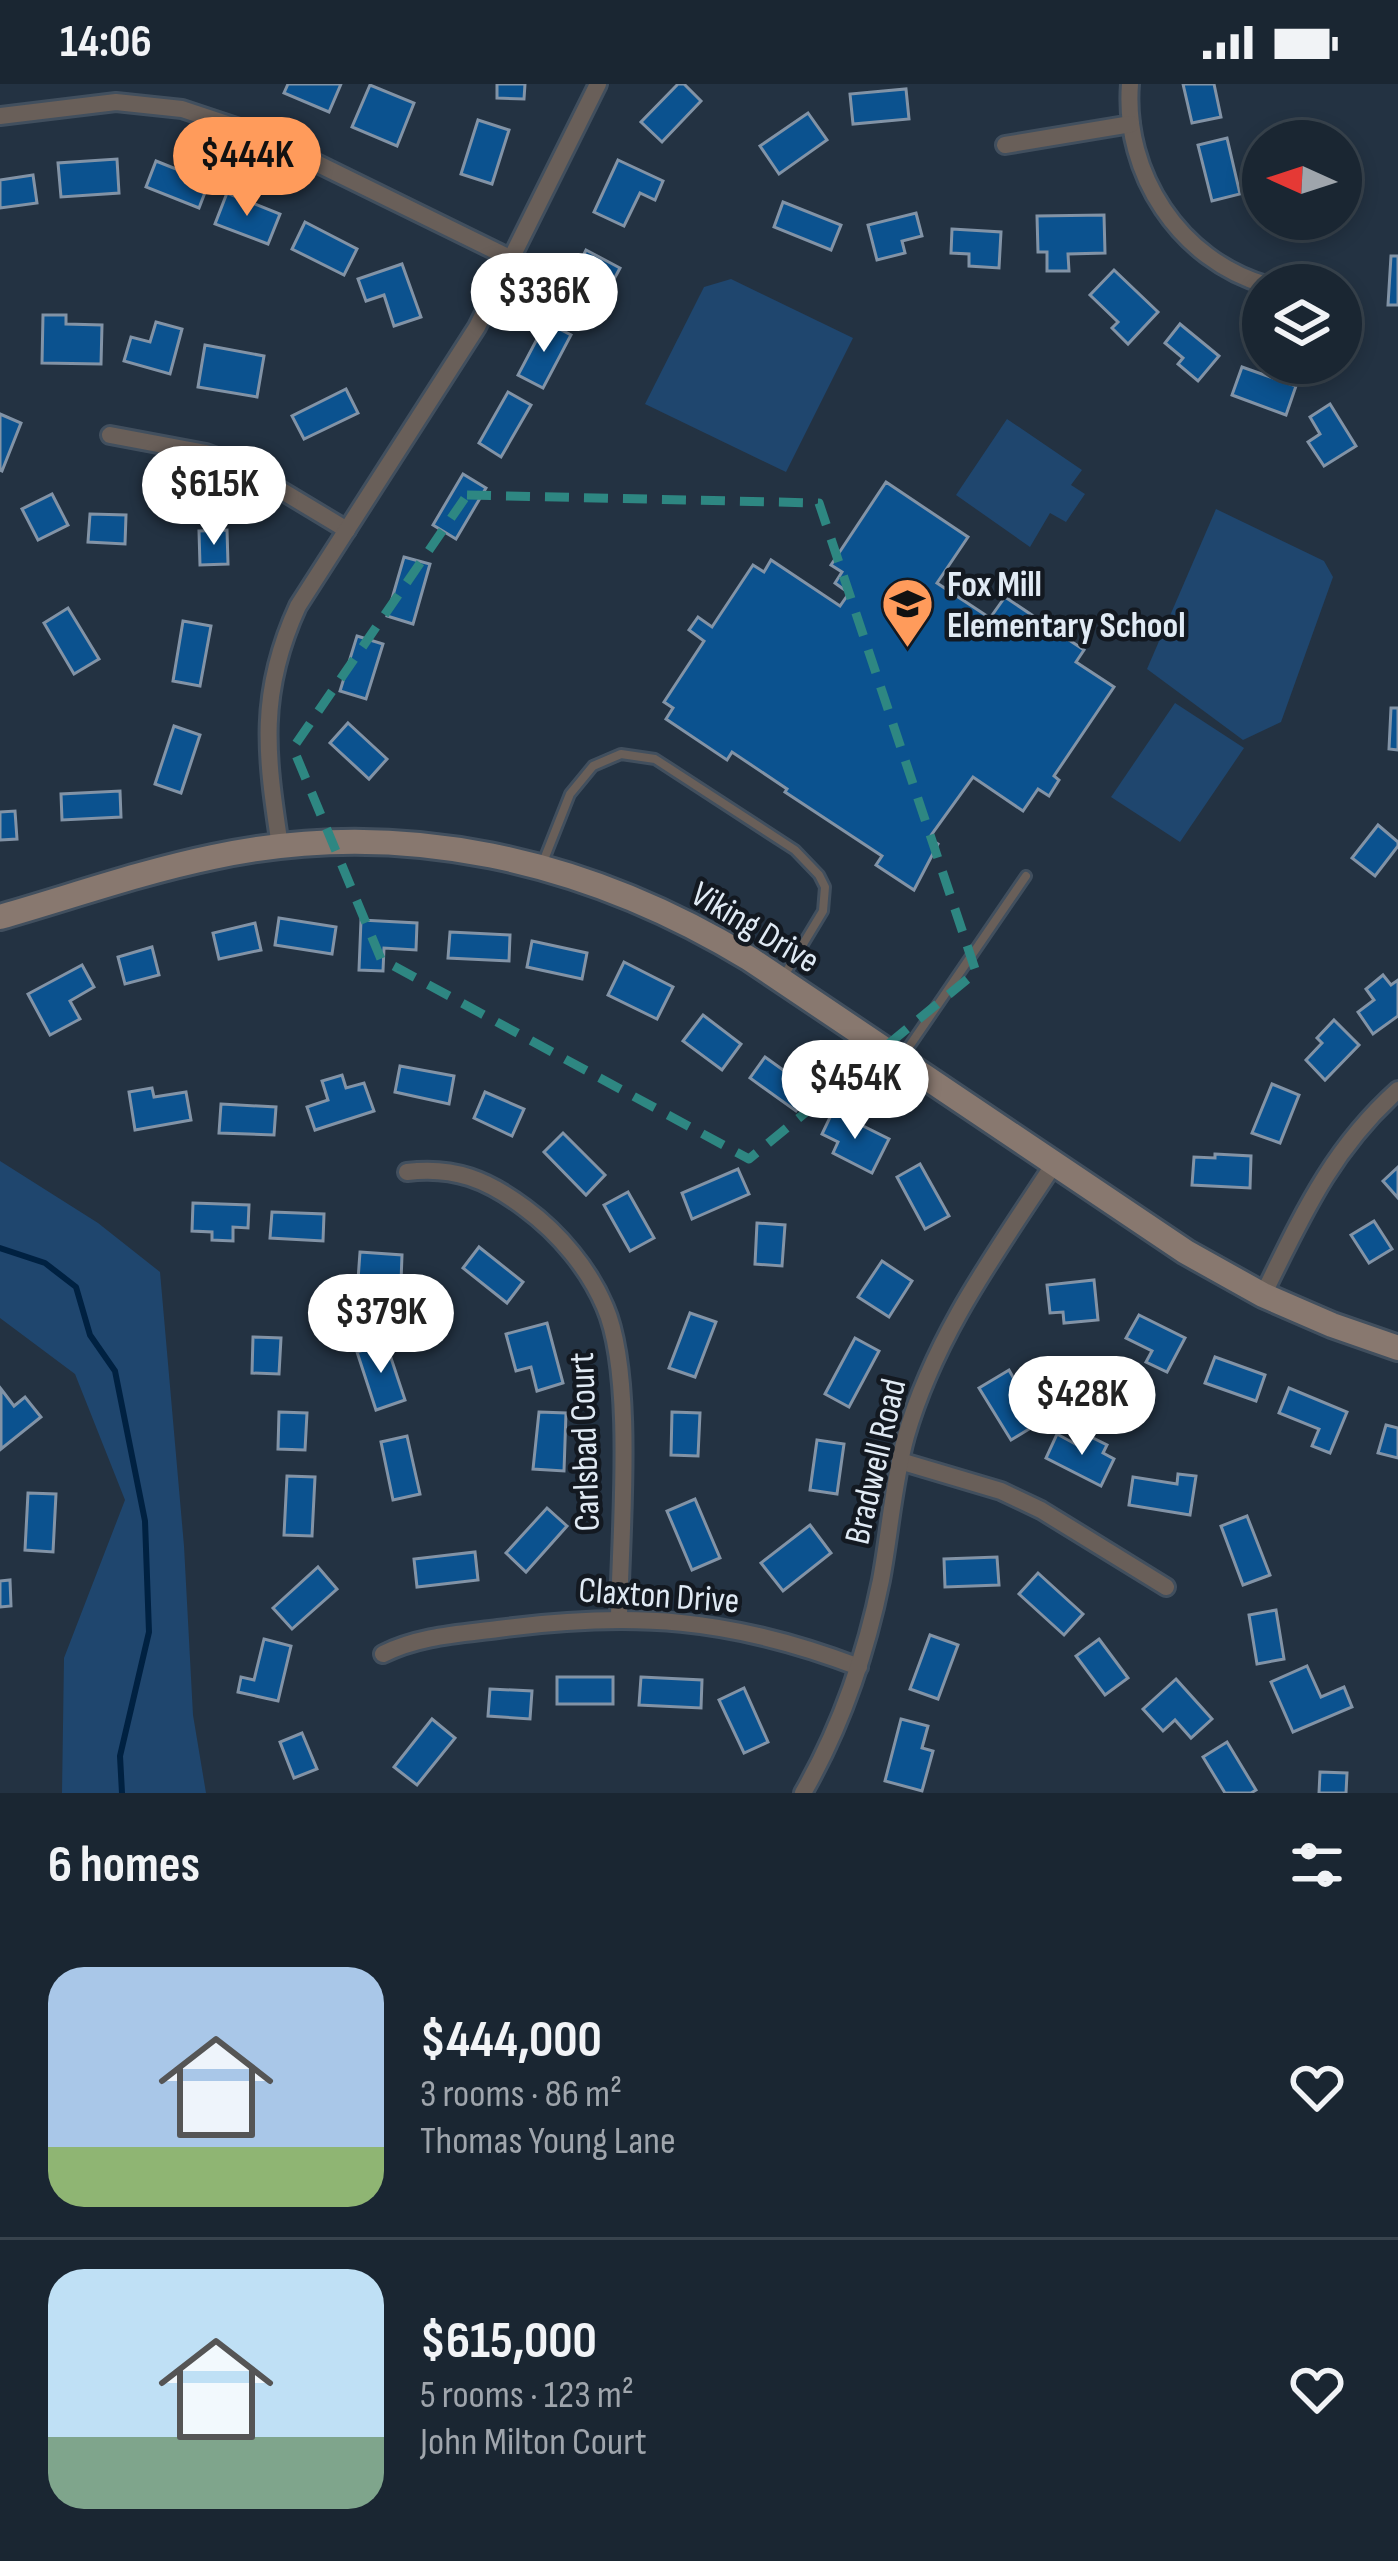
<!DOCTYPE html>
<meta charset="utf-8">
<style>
:root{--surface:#1a2632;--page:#27323e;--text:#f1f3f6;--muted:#9fa5ac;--line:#38434d;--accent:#ff9b5b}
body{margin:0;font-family:"Sofia Sans Condensed",sans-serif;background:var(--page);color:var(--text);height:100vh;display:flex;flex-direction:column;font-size:45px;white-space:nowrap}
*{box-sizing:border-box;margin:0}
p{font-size:39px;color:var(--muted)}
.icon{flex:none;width:66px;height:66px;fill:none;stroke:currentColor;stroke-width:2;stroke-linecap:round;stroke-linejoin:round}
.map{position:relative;height:1709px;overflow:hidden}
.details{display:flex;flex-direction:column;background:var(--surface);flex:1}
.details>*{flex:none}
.needle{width:78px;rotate:273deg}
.tools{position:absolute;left:1242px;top:36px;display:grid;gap:24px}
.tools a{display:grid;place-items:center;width:120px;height:120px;border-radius:50%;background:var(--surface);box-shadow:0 6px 18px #0003,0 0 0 3px var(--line);font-size:60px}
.price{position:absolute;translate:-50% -102px;padding:0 27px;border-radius:42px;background:#fff;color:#222;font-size:39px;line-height:78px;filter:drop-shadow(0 3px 6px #0008)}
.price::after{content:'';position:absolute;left:50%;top:72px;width:36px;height:27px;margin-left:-18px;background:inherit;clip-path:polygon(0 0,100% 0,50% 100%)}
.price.current{background:var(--accent);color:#111}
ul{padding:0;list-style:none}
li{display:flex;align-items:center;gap:36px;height:300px;padding:0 48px}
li+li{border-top:3px solid var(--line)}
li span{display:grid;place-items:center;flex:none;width:336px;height:240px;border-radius:36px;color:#555}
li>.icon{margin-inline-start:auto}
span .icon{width:144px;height:144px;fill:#fffc;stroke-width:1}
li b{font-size:51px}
h2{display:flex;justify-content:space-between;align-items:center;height:144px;padding:0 48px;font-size:51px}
.status{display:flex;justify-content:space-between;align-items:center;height:84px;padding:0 60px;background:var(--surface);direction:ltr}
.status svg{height:33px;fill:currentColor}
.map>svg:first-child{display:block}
.green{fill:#1f466e}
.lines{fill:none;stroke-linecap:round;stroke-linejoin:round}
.stream{stroke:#002141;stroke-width:6}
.building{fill:#0b528f;stroke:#8293a6;stroke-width:3}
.lane-casing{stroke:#414f5e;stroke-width:14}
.street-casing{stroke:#414f5e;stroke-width:22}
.secondary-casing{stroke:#414f5e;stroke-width:30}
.lane{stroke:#695f59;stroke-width:8}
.street{stroke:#695f59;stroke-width:16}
.secondary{stroke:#88786f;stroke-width:24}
.marked{fill:none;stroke:#2e8782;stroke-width:9;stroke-dasharray:24 15;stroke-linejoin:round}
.labels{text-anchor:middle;stroke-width:9;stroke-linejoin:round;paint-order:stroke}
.poi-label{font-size:36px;font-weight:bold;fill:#e0eaf4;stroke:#131921;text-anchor:start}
.street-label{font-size:36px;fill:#e0eaf4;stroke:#131921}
</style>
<div class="status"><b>14:06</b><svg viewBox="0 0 49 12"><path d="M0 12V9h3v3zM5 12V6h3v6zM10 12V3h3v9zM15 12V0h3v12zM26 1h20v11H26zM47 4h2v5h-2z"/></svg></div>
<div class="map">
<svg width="1398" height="1709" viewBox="0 0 1398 1709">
<rect width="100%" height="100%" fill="#233242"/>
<g class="green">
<polygon points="731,195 853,254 786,388 645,320 704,203"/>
<polygon points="1007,335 1082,386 1071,401 1085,410 1066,438 1050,429 1030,463 956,411"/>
<polygon points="1216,425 1324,477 1333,493 1281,638 1243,656 1147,585"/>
<polygon points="1175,619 1244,664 1180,758 1111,713"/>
<polygon points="0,1077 98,1139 160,1188 184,1462 193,1631 206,1709 62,1709 64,1574 125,1416 75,1290 0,1234"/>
</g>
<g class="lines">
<polyline class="stream" points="0,1164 45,1179 76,1203 90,1251 115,1287 145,1437 149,1548 120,1672 122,1709"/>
</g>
<g class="building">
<polygon points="288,0 341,0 329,28 284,9"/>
<polygon points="497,0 525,0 524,15 497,14"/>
<polygon points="678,0 684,0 701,17 662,58 641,38"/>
<polygon points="1183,0 1214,0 1221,33 1192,39"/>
<polygon points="370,1 414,19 397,62 352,43"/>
<polygon points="906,5 909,35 853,40 850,10"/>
<polygon points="808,29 827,56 779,90 760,62"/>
<polygon points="478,36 509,46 492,100 461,90"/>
<polygon points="1227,54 1240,110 1212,117 1198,61"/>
<polygon points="117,75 119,109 61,113 58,79"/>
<polygon points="618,76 663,97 655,116 640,109 624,142 594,128"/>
<polygon points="156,77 209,98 199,124 146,103"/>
<polygon points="33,91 37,119 0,124 0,96"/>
<polygon points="227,109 280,130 268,160 215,140"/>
<polygon points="783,118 841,141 831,166 774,143"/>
<polygon points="916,129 922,152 902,157 905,169 877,176 868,141"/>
<polygon points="1104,131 1105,169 1068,170 1069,187 1047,187 1047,168 1038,168 1037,132"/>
<polygon points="305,138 357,165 344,191 292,165"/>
<polygon points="952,145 1001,148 999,184 969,182 969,170 951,169"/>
<polygon points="586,166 620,184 597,227 564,210"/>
<polygon points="1391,172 1398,172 1398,221 1388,221"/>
<polygon points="402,180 421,233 394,242 384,211 366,217 358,195"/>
<polygon points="1114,186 1158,228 1128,260 1112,244 1118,238 1090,211"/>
<polygon points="43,231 66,231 66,240 102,241 101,280 42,279"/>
<polygon points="156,238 182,245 170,290 124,277 131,253 150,258"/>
<polygon points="546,238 571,251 543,304 518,291"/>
<polygon points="1180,240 1219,272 1198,297 1178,280 1183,274 1165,259"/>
<polygon points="205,261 264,272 257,313 198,303"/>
<polygon points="1242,283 1296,302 1286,331 1232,311"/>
<polygon points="346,305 358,329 304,355 292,332"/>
<polygon points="508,308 531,321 501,373 479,359"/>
<polygon points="1330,320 1356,362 1324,382 1308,358 1320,350 1310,333"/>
<polygon points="0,330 21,339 2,387 0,386"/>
<polygon points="463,390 486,404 456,455 433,441"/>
<polygon points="886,398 968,453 937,499 990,534 1005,513 1084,566 1076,578 1114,603 1054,692 1059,696 1049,712 1038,705 1023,727 973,693 929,754 938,760 914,806 876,781 882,772 785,708 787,705 732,668 727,676 666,635 673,624 664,618 704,557 689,546 698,533 712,543 753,481 764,488 771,476 840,522 849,509 835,499 842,488 831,481"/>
<polygon points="52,410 68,441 38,456 22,425"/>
<polygon points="90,430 126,431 125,460 88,458"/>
<polygon points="227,446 228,480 200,481 199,447"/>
<polygon points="404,473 430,480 413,540 387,532"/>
<polygon points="68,524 99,575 74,590 44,539"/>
<polygon points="183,537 211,542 200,602 173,597"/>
<polygon points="357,552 383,560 366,615 340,607"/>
<polygon points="1391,624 1398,624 1398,666 1389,665"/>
<polygon points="348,639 387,675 369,695 330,659"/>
<polygon points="174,642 200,651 181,709 155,700"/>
<polygon points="120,707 121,733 62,736 61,710"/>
<polygon points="15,727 17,755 0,756 0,728"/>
<polygon points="1378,741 1398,758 1398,762 1375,792 1352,774"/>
<polygon points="279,834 336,843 332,870 275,861"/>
<polygon points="361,836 417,839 416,866 384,864 383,887 359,886"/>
<polygon points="255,839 261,866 219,875 213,849"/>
<polygon points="450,848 510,851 509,877 448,874"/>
<polygon points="532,857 587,869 582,895 527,883"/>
<polygon points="152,863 159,891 125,900 118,873"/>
<polygon points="624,878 673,903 657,935 608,911"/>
<polygon points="82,881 94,903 70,917 80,935 50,951 28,910"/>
<polygon points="1383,891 1391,901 1398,896 1398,932 1373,950 1358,928 1374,916 1366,905"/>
<polygon points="703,931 741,960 722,986 683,957"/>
<polygon points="1334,936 1359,961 1325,996 1306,976 1322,959 1317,954"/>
<polygon points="765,973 811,1006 796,1027 750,994"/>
<polygon points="400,982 454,992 449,1020 395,1008"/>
<polygon points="342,991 346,1004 364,999 374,1027 315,1046 307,1023 328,1016 322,997"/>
<polygon points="1272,1000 1299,1011 1280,1059 1252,1049"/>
<polygon points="152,1004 154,1013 186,1008 191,1036 135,1046 129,1008"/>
<polygon points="485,1008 524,1025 512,1052 474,1034"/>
<polygon points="221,1020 276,1023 274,1051 219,1049"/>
<polygon points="833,1027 889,1055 872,1089 833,1069 838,1058 822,1050"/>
<polygon points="563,1049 605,1091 586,1111 544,1068"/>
<polygon points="1215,1070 1251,1072 1250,1104 1192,1101 1194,1073 1215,1074"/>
<polygon points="920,1080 949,1132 925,1145 897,1093"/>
<polygon points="1398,1083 1398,1114 1383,1097"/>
<polygon points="738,1085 749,1110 692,1135 682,1109"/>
<polygon points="628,1108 654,1154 630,1167 604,1121"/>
<polygon points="193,1119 249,1121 248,1144 233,1143 233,1157 212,1156 212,1148 192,1147"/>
<polygon points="272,1128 324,1130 323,1157 270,1154"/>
<polygon points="1374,1137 1392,1165 1369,1179 1351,1151"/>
<polygon points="757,1139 785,1141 782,1182 755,1180"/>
<polygon points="479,1163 523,1198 507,1219 463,1184"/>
<polygon points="360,1168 402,1171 401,1198 358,1196"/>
<polygon points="882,1177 912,1197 889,1233 858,1213"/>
<polygon points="1094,1196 1098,1236 1064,1239 1063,1228 1050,1229 1047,1201"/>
<polygon points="690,1229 716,1238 695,1293 669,1284"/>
<polygon points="1139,1231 1185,1254 1167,1288 1146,1278 1152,1267 1126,1254"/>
<polygon points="547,1239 563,1299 537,1307 531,1283 516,1287 506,1250"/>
<polygon points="253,1253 281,1254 279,1290 252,1289"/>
<polygon points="855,1254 879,1267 849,1323 825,1310"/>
<polygon points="386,1259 405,1316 376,1326 357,1268"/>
<polygon points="1215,1273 1265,1291 1256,1317 1205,1299"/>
<polygon points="1009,1286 1019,1304 1014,1307 1034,1342 1011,1356 979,1304"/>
<polygon points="1289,1304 1347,1328 1330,1369 1312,1362 1319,1345 1279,1329"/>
<polygon points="1,1305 14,1322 25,1313 41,1333 1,1365"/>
<polygon points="279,1328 307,1329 305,1366 278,1365"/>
<polygon points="539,1328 566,1329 564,1387 533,1385"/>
<polygon points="672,1328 700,1329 698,1372 671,1371"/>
<polygon points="1386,1341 1398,1344 1398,1374 1378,1369"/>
<polygon points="1057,1350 1079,1362 1085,1350 1107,1361 1103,1369 1114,1375 1101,1402 1046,1374"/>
<polygon points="407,1352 420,1410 393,1416 381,1358"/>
<polygon points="817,1356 844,1360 837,1410 810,1406"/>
<polygon points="1178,1390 1196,1392 1190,1431 1129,1421 1133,1393 1177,1400"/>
<polygon points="287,1392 315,1393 312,1452 284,1451"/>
<polygon points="28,1409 56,1410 53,1468 25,1466"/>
<polygon points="695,1415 720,1474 692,1486 667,1427"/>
<polygon points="547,1424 567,1442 526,1488 506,1469"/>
<polygon points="1247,1432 1270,1491 1243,1501 1221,1442"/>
<polygon points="810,1441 831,1469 783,1507 761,1479"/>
<polygon points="475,1468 478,1496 417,1503 414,1475"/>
<polygon points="997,1473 999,1501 945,1503 944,1475"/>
<polygon points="318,1483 337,1505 292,1545 273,1524"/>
<polygon points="1038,1489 1083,1530 1064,1551 1019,1510"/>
<polygon points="10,1496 11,1522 0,1523 0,1497"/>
<polygon points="1276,1526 1284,1575 1257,1580 1249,1531"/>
<polygon points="930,1551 958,1561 938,1615 910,1605"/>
<polygon points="264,1555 291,1562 278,1617 238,1608 241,1593 254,1596"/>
<polygon points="1099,1555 1128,1594 1105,1611 1076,1572"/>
<polygon points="1307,1582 1321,1613 1344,1603 1352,1623 1293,1648 1271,1598"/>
<rect x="557" y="1593" width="56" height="27"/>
<polygon points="641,1593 702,1596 701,1624 639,1621"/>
<polygon points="1176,1595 1212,1635 1191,1654 1175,1636 1163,1647 1143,1625"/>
<polygon points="744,1604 768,1658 744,1669 719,1616"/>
<polygon points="490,1605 532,1607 530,1635 488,1632"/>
<polygon points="432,1635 455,1654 417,1701 394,1683"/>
<polygon points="901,1635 928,1642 922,1664 933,1667 922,1707 885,1697"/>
<polygon points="302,1649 317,1685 294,1694 280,1658"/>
<polygon points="1227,1658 1256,1706 1251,1709 1225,1709 1203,1673"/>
<polygon points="1320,1688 1347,1689 1346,1709 1319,1709"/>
</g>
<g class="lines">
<defs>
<g id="lane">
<polyline points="543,778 570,710 593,682 621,670 655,675 795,766 819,791 825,803 823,827 785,890"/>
<polyline points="904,970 1026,792"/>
</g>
<g id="street">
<path d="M1130,0c-7,90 50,176 136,201"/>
<polyline points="0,32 116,18 182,25 257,50 514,176"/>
<polyline points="1005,61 1131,40"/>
<polyline points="110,351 206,369 239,381 347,446"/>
<path d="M280,762c-14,-92 -22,-153 18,-240l179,-279 121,-243"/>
<path d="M407,1088c47,-6 81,8 118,36 34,25 64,61 80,99 30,69 15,231 14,310"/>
<path d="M1263,1211c39,-79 68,-145 135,-205"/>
<polyline points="900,1377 1001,1407 1041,1426 1166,1503"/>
<path d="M383,1570c36,-18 76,-20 115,-25 135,-18 233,-11 361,38"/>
<path d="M803,1709c38,-66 63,-139 78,-213 9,-48 12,-97 25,-144 29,-101 91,-185 148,-272"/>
</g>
<path id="secondary" d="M0,833c70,-20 141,-45 213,-60 188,-41 375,3 537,102l436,293 77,43 69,30 66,23"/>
</defs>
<use href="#lane" class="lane-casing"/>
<use href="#street" class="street-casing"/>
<use href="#secondary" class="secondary-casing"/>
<use href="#lane" class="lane"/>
<use href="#street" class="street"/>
<use href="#secondary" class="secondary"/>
</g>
<path class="marked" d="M467,411l352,8 157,469 -227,187 -368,-200 -88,-211z"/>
<defs>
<symbol id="school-pin" viewBox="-11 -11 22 30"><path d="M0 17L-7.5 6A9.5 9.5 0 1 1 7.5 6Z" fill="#ff9b5b" stroke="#131921"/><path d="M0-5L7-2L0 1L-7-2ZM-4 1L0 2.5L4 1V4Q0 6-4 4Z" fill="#111"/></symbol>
</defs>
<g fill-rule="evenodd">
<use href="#school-pin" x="878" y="490" width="59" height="81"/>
</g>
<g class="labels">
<g class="poi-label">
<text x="947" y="512">Fox Mill<tspan x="947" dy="41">Elementary School</tspan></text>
</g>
<g class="street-label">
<text transform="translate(756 842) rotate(31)" y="13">Viking Drive</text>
<text transform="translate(583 1358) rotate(-92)" y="13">Carlsbad Court</text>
<text transform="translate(874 1377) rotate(-77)" y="13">Bradwell Road</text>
<text transform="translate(659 1510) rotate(4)" y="13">Claxton Drive</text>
</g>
</g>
</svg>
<div class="tools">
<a><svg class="needle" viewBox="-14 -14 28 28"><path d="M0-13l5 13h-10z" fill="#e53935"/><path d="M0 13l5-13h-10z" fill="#9fa5ac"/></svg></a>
<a><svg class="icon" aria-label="layers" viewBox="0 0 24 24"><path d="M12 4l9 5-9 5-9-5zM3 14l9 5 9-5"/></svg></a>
</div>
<b class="price current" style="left:247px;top:135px">$444K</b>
<b class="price" style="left:544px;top:271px">$336K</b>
<b class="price" style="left:214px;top:464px">$615K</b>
<b class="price" style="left:855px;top:1058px">$454K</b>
<b class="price" style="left:381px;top:1292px">$379K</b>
<b class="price" style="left:1082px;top:1374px">$428K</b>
</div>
<section class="details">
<h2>6 homes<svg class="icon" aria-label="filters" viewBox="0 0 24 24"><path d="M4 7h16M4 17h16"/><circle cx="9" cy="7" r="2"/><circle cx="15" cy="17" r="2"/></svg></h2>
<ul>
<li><span style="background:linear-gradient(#a9c7e8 75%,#8fb573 0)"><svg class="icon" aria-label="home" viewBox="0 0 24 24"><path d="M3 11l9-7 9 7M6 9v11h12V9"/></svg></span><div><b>$444,000</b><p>3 rooms · 86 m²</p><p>Thomas Young Lane</p></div><svg class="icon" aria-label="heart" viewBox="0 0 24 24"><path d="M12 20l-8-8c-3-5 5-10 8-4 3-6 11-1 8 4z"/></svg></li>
<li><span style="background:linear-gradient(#bfe0f5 70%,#7fa58c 0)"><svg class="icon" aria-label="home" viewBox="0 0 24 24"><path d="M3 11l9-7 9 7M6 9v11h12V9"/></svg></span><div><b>$615,000</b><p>5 rooms · 123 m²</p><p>John Milton Court</p></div><svg class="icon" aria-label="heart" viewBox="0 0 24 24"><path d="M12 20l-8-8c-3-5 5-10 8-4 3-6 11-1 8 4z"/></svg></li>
</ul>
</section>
